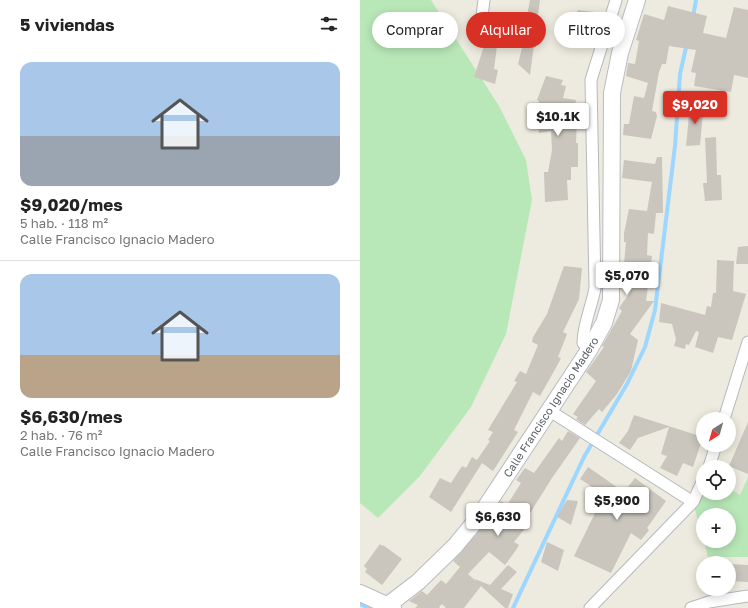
<!DOCTYPE html>
<html lang="es">
<meta charset="utf-8">
<style>
:root{--surface:#fff;--page:#f6f6f6;--text:#222;--muted:#767676;--line:#e0e0e0;--accent:#d93025}
body{margin:0;font-family:"Golos Text",sans-serif;background:var(--page);color:var(--text);height:100vh;display:flex;flex-direction:column;font-size:15px;white-space:nowrap}
*{box-sizing:border-box;margin:0}
p{font-size:13px;color:var(--muted)}
.icon{flex:none;width:22px;height:22px;fill:none;stroke:currentColor;stroke-width:2;stroke-linecap:round;stroke-linejoin:round}
.map{position:relative;flex:1;overflow:hidden}
.sheet{display:flex;flex-direction:column;background:var(--surface);width:360px}
.sheet>*{flex:none}
.guide{position:absolute;left:12px;top:12px;width:316px;height:36px;display:flex;gap:8px}
.needle{width:26px;rotate:217deg}
.controls{position:absolute;left:336px;top:412px;display:grid;gap:8px}
.controls a{display:grid;place-items:center;width:40px;height:40px;border-radius:50%;background:var(--surface);box-shadow:0 2px 10px #0003;font-size:20px}
.price{position:absolute;translate:-50% -34px;padding:0 9px;border-radius:4px;background:#fff;color:#222;font-size:13px;line-height:26px;filter:drop-shadow(0 1px 2px #0008)}
.price::after{content:'';position:absolute;left:50%;top:24px;width:12px;height:9px;margin-left:-6px;background:inherit;clip-path:polygon(0 0,100% 0,50% 100%)}
.price.selected{background:var(--accent);color:#fff}
ul{padding:0;list-style:none}
li{display:grid;align-content:center;gap:8px;height:212px;padding:0 20px}
li+li{border-top:1px solid var(--line)}
li span{display:grid;place-items:center;height:124px;border-radius:12px;color:#555}
li>.icon{margin-inline-start:auto}
span .icon{width:72px;height:72px;fill:#fffc;stroke-width:1}
li b{font-size:17px}
h2{display:flex;justify-content:space-between;align-items:center;height:48px;padding:0 20px;font-size:17px}
.tag{padding:0 14px;border-radius:18px;background:var(--surface);box-shadow:0 2px 10px #0003;font-size:14px;line-height:36px}
.tag.selected{background:var(--accent);color:#fff}
main{display:flex;flex:1;min-height:0}
.map>svg:first-child{display:block}
.green{fill:#b9e8b8}
.lines{fill:none;stroke-linecap:round;stroke-linejoin:round}
.stream{stroke:#9dd6ff;stroke-width:4}
.building{fill:#cac6be}
.street-casing{stroke:#b5b8be;stroke-width:13}
.secondary-casing{stroke:#b8bcc3;stroke-width:18}
.street{stroke:#fff;stroke-width:11}
.secondary{stroke:#fff;stroke-width:16}
.labels{text-anchor:middle;stroke-width:3;stroke-linejoin:round;paint-order:stroke}
.street-label{font-size:11px;fill:#585d62;stroke:#fff}
</style>
<main>
<section class="sheet">
<h2>5 viviendas<svg class="icon" aria-label="filters" viewBox="0 0 24 24"><path d="M4 7h16M4 17h16"/><circle cx="9" cy="7" r="2"/><circle cx="15" cy="17" r="2"/></svg></h2>
<ul>
<li><span style="background:linear-gradient(#a9c7e8 60%,#9aa5b1 0)"><svg class="icon" aria-label="home" viewBox="0 0 24 24"><path d="M3 11l9-7 9 7M6 9v11h12V9"/></svg></span><div><b>$9,020/mes</b><p>5 hab. · 118 m²</p><p>Calle Francisco Ignacio Madero</p></div></li>
<li><span style="background:linear-gradient(#a9c7e8 65%,#b9a48a 0)"><svg class="icon" aria-label="home" viewBox="0 0 24 24"><path d="M3 11l9-7 9 7M6 9v11h12V9"/></svg></span><div><b>$6,630/mes</b><p>2 hab. · 76 m²</p><p>Calle Francisco Ignacio Madero</p></div></li>
</ul>
</section>
<div class="map">
<svg width="388" height="608" viewBox="0 0 388 608">
<rect width="100%" height="100%" fill="#edeadf"/>
<g class="green">
<polygon points="0,0 71,0 139,106 166,160 172,200 146,334 111,407 60,476 18,518 0,503"/>
<polygon points="388,477 388,557 348,557 344,541 369,541 369,515 343,515 343,539 333,502 343,493 369,493 369,488 380,495"/>
</g>
<g class="lines">
<g class="stream">
<polyline points="333,17 336,0"/>
<polyline points="0,604 10,608"/>
<polyline points="153,608 224,457 267,384 285,347 295,310 315,146 320,74 327,43"/>
</g>
</g>
<g class="building">
<polygon points="170,0 180,0 170,75 158,64 163,44 133,38 136,21 165,26"/>
<polygon points="308,6 347,16 343,33 366,38 374,7 388,10 388,78 374,75 371,92 334,86 336,73 331,72 336,50 309,46 306,64 302,64 299,72 292,111 296,112 297,116 291,139 263,135 264,124 269,124 274,96 284,98 288,83 266,76 268,63 275,64 279,41 276,40 284,14 304,20"/>
<polygon points="218,10 235,12 231,25 214,19"/>
<polygon points="125,43 137,46 134,69 138,70 135,84 114,77"/>
<polygon points="186,76 203,80 201,85 206,86 203,98 216,100 212,119 217,119 216,143 218,143 218,167 211,167 211,180 207,180 208,200 185,202 184,172 188,172 192,150 191,131 179,133 177,116 180,108 177,107 179,101 177,100"/>
<polygon points="344,103 340,145 326,146 330,105"/>
<polygon points="356,137 357,175 361,175 362,200 345,201 343,183 347,183 345,138"/>
<polygon points="297,157 302,157 303,213 296,213 294,234 288,233 287,255 292,256 286,301 294,301 270,334 278,340 271,371 257,394 242,412 239,409 225,425 216,419 218,417 213,414 236,381 226,372 244,347 242,346 262,311 259,308 273,288 262,286 266,242 264,242 264,233 269,209 287,211 292,182 262,178 264,160 295,164"/>
<polygon points="388,246 388,264 376,264 378,247"/>
<polygon points="357,260 374,261 373,291 386,294 372,340 358,337 353,353 335,347 339,332 336,331 329,345 326,344 325,349 314,346 316,339 312,324 299,322 301,303 345,315 347,306 351,307 353,293 356,293"/>
<polygon points="204,266 222,268 219,299 203,332 207,334 198,357 201,358 198,364 180,396 173,392 154,430 158,432 133,471 122,463 91,512 69,497 80,478 91,483 102,466 106,468 112,457 117,460 130,441 128,440 133,432 128,430 157,382 154,381 160,371 166,374 171,362 178,345 172,342 173,337 187,314"/>
<polygon points="274,415 343,437 333,467 323,463 317,476 300,468 307,456 301,454 309,427 278,438 270,450 259,443 268,431"/>
<polygon points="388,422 388,474 369,466"/>
<polygon points="208,431 220,438 192,478 167,518 171,521 154,542 159,545 156,550 145,565 129,552 108,574 116,581 115,579 130,585 148,565 157,572 141,589 153,594 148,608 145,608 121,586 104,608 86,608 82,604 79,607 80,608 55,608 58,605 49,601 62,591 67,595 81,580 86,584 100,567 93,561 126,523 141,501 147,505 161,483 156,480 165,468 174,473 199,438 202,441"/>
<polygon points="228,467 264,492 275,478 306,501 287,528 289,530 281,540 271,533 251,573 214,556 239,505 268,510 220,479"/>
<polygon points="207,500 218,501 211,525 197,517"/>
<polygon points="187,542 204,550 198,571 181,562"/>
<polygon points="20,544 22,546 23,545 42,559 22,585 5,572 7,569 4,566"/>
<polygon points="369,564 388,565 388,582 369,581"/>
</g>
<g class="lines">
<defs>
<g id="street">
<polyline points="119,40 124,0"/>
<path d="M229,350l-6,-7c0,-19 9,-37 12,-55l-4,-208 25,-80"/>
<polyline points="190,411 333,502"/>
<polyline points="364,419 388,342"/>
<polyline points="349,467 356,445"/>
<polyline points="230,608 333,502 343,480"/>
<polyline points="331,608 349,602 388,596"/>
</g>
<g id="secondary">
<polyline points="0,593 33,608"/>
<polyline points="24,608 58,582 95,546 119,517 229,350 244,323 251,300 252,93 260,53 277,0"/>
</g>
</defs>
<use href="#street" class="street-casing"/>
<use href="#secondary" class="secondary-casing"/>
<use href="#street" class="street"/>
<use href="#secondary" class="secondary"/>
</g>
<g class="labels">
<g class="street-label">
<text transform="translate(191 407) rotate(-57)" y="4">Calle Francisco Ignacio Madero</text>
</g>
</g>
</svg>
<div class="controls">
<a><svg class="needle" viewBox="-14 -14 28 28"><path d="M0-13l5 13h-10z" fill="#e53935"/><path d="M0 13l5-13h-10z" fill="#767676"/></svg></a>
<a><svg class="icon" aria-label="locate" viewBox="0 0 24 24"><circle cx="12" cy="12" r="6"/><path d="M12 2v4M12 18v4M2 12h4M18 12h4"/></svg></a>
<a>+</a>
<a>−</a>
</div>
<b class="price selected" style="left:335px;top:125px">$9,020</b>
<b class="price" style="left:198px;top:137px">$10.1K</b>
<b class="price" style="left:267px;top:296px">$5,070</b>
<b class="price" style="left:257px;top:521px">$5,900</b>
<b class="price" style="left:138px;top:537px">$6,630</b>
<div class="guide">
<a class="tag">Comprar</a>
<a class="tag selected">Alquilar</a>
<a class="tag">Filtros</a>
</div>
</div>
</main>
